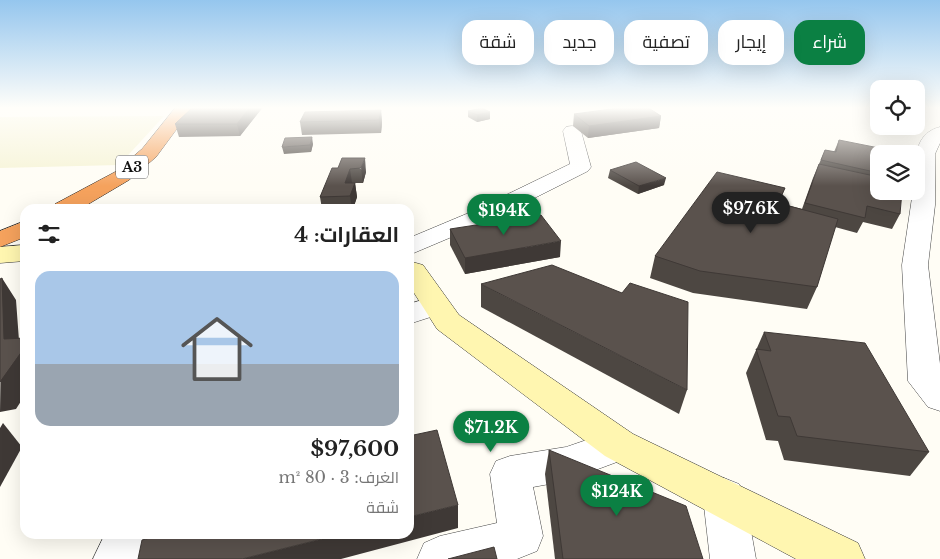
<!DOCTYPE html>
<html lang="ar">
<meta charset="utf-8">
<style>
:root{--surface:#fff;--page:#f6f6f6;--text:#222;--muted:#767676;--accent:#0b8043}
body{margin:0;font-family:"Libre Baskerville",Cairo,serif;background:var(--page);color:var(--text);direction:rtl;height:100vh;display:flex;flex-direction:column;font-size:19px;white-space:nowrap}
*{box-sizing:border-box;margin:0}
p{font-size:16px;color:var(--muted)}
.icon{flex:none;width:28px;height:28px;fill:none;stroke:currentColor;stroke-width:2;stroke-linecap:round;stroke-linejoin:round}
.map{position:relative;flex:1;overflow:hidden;direction:ltr}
.side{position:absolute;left:20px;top:204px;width:394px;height:335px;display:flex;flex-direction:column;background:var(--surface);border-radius:15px;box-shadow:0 5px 20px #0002;direction:rtl}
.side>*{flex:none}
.top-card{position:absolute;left:429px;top:20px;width:436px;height:45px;direction:rtl;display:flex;gap:10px}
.controls{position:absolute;left:870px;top:80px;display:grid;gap:10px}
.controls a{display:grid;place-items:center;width:55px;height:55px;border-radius:10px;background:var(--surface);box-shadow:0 5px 20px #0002;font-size:25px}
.price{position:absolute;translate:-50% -42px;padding:0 11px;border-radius:18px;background:var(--accent);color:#fff;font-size:16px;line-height:32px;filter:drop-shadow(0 1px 2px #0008)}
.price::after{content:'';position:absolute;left:50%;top:30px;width:15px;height:11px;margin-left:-8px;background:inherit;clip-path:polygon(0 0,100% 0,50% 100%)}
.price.selected{background:#222;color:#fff}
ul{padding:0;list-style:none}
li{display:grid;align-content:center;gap:10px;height:265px;padding:0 15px}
li span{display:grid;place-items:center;height:155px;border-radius:15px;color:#555}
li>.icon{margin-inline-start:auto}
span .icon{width:90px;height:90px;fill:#fffc;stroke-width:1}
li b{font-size:21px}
h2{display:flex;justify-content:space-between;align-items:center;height:60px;padding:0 15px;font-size:21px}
.pill{padding:0 18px;border-radius:15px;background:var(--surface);box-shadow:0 5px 20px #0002;font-size:18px;line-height:45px}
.pill.selected{background:var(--accent);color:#fff}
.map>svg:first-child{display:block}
.farmland{fill:#f6f3d4}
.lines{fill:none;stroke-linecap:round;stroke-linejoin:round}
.street-casing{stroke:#444;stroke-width:1}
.secondary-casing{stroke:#333;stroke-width:1}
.highway-casing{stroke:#222;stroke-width:1}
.street{fill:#fff;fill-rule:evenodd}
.secondary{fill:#fff6b0;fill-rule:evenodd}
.highway{fill:#f5a25d;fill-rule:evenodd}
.wall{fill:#4d4742}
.shaded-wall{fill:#3f3936}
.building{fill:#5a524d;stroke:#3f3936}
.labels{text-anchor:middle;stroke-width:5;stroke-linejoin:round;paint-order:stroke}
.shield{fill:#fff;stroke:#585858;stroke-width:1}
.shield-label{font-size:14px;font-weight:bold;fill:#111}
</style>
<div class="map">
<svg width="940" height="559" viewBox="0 0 940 559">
<rect width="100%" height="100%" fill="#fffdf5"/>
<polygon class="farmland" points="164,116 119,165 0,168 0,117"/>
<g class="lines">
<defs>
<g id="street">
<polygon points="572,126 578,127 581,131 591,167 588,171 487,222 409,255 409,238 471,212 570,164 563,131 566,127"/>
<path d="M940,127v16l-5,11v51l-7,60 12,99v47l-12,-4 -20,-26 -6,-116 11,-74h3c0,-23 -6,-57 24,-64z"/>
<polygon points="436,296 446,298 451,305 446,312 409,324 409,304"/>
<polygon points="619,429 633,434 638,445 633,456 566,481 533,487 543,536 537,551 517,559 417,559 424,543 440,536 497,523 490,474 496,461 510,456 566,447"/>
<polygon points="724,478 739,484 745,497 756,559 710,559 703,497 709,484"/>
<polygon points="105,534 150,534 139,559 93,559"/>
</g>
<g id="secondary">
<polygon points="25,245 25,261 0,263 0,247"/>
<polygon points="409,261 423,265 459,315 633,434 858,543 865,559 796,559 605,456 437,329 409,285"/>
</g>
<g id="highway">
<polygon points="176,107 193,107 156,157 129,180 80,209 52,209 55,204 115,172 142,149"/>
<polygon points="25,221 25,237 0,247 0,231"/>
</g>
</defs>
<use href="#street" class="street-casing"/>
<use href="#secondary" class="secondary-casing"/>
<use href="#highway" class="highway-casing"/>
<use href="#street" class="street"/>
<use href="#secondary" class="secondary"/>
<use href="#highway" class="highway"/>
</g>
<g class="wall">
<polygon points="263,107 240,136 179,137 175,124"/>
<polygon points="381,110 382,123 381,133 302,135 300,122"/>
<polygon points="468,111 490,112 490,119 477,122 468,117"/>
<polygon points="574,114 661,116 659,128 588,138 573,126"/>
<polygon points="839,140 879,154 878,177 900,214 892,229 863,222 857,233 835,227 817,287 807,309 693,293 650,278 655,256 785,188 779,203 802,209 813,178 825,150 834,152"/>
<polygon points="313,144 311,152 284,154 282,147"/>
<polygon points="342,158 366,172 363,183 355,183 357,197 353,209 322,209 320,197 338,168"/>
<polygon points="610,170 664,185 638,194 608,178"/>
<polygon points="450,229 560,257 465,274 450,245"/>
<polygon points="481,284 687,390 679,414 481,307"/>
<polygon points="764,332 929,452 910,476 784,460 778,441 766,440 746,373"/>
<polygon points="549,450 703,559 555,559 545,474"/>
</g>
<g class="shaded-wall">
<polygon points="250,107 263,107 240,136 237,124"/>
<polygon points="381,110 382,123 381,133 379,120"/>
<polygon points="490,112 490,119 477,122 477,115"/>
<polygon points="661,116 659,128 588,138 589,126"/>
<polygon points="312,137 313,144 311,152 310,145"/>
<polygon points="365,158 366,172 363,183 361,168"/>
<polygon points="350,169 352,183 347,197 345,183"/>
<polygon points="666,178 664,185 638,194 639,186"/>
<polygon points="355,183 357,197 353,209 352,209 350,196"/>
<polygon points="561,241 560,257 465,274 465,258"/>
<polygon points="2,278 16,300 20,354 25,347 25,395 16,409 0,412"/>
<polygon points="3,423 22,447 0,487 0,428"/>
<polygon points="458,505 458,528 341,559 242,559 342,534 409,534 409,517"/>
</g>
<g class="building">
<polygon points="193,107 250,107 237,124 175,124"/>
<polygon points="626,107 647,107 661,116 589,126 574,114"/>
<polygon points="482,108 490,112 477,115 468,111"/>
<polygon points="381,110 379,120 300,122 305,112"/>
<polygon points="312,137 310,145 282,147 285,138"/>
<polygon points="839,140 884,149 883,154 879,154 879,173 821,160 825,150 836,152"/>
<polygon points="342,158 365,158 361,168 350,169 345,183 355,183 350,196 320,197 332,168 338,168"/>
<polygon points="636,162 666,178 639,186 610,170"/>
<polygon points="819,164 879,177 879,191 902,191 900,214 867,206 865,218 805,203"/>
<polygon points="717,172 785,188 778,203 838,219 817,287 700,271 655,256"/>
<polygon points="541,215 561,241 465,258 450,229"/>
<polygon points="552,265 622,293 630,283 688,302 687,390 481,284"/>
<polygon points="2,278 4,339 25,338 25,347 0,382 0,279"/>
<polygon points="764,332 865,343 929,452 797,436 790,417 778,416 756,349 771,351"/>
<polygon points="437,430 458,505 409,517 409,436"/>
<polygon points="549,450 686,506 703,559 563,559"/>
<polygon points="155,534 342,534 242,559 138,559 142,540 154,537"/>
<polygon points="494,547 497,559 448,559"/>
</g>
<linearGradient id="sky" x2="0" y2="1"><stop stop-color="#95c6ee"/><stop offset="0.58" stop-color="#fffefa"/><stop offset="1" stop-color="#fffefa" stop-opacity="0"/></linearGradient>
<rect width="940" height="186" fill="url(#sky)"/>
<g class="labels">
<rect class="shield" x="116" y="155.5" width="32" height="23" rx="4"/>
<g class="shield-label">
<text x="132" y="172">A3</text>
</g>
</g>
</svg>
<div class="controls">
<a><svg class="icon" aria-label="locate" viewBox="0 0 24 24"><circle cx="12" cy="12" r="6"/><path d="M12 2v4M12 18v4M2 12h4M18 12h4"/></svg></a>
<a><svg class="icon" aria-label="layers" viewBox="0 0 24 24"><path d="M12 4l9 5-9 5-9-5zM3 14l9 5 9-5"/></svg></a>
</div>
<b class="price selected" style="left:751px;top:234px">$97.6K</b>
<b class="price" style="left:504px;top:236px">$194K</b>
<b class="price" style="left:491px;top:453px">$71.2K</b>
<b class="price" style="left:617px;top:517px">$124K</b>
<div class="top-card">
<a class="pill selected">شراء</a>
<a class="pill">إيجار</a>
<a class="pill">تصفية</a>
<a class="pill">جديد</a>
<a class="pill">شقة</a>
</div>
<section class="side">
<h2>العقارات: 4<svg class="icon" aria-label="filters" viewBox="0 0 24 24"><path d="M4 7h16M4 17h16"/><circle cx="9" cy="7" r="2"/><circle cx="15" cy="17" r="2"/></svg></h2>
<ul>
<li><span style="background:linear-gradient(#a9c7e8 60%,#9aa5b1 0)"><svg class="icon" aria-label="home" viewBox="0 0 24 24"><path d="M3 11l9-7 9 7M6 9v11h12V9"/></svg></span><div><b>$97,600</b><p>الغرف: 3 · 80 m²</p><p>شقة</p></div></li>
</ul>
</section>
</div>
